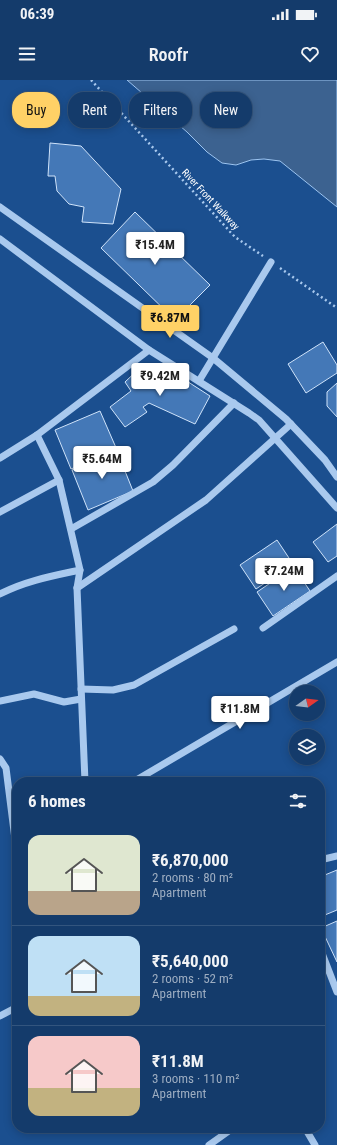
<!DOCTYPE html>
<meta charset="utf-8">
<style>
:root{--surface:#143b6b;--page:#214673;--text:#f1f3f6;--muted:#9dadc1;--line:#33557e;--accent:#ffd166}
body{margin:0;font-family:"Roboto Condensed",sans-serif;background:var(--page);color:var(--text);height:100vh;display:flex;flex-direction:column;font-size:15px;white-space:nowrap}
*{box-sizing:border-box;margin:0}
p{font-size:13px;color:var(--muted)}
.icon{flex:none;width:22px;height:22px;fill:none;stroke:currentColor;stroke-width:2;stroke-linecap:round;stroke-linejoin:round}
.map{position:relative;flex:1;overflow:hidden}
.details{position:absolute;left:12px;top:697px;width:313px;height:356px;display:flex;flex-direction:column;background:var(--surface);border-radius:16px;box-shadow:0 2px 10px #0003,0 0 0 1px var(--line)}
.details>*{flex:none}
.banner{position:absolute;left:12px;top:12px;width:313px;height:36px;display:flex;gap:8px}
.needle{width:26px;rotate:76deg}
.fabs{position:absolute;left:289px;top:605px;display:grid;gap:8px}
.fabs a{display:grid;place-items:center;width:36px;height:36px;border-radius:50%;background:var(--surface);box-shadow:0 2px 10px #0003,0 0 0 1px var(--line);font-size:20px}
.price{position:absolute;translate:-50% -34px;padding:0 9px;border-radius:4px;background:#fff;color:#222;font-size:13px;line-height:26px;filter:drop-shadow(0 1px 2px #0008)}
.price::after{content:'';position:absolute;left:50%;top:24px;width:12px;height:9px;margin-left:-6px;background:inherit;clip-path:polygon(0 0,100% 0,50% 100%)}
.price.selected{background:var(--accent);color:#111}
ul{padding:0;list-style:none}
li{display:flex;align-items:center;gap:12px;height:100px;padding:0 16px}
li+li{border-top:1px solid var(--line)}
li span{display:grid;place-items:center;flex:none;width:112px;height:80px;border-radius:12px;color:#555}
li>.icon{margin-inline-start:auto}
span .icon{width:48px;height:48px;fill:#fffc;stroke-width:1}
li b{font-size:17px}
h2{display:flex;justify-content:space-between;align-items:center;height:48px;padding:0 16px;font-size:17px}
.tag{padding:0 14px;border-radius:16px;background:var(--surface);box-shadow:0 2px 10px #0003,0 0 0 1px var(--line);font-size:14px;line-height:36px}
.tag.selected{background:var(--accent);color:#111}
.status{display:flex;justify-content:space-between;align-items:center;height:28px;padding:0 20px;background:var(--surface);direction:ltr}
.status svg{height:11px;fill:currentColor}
header{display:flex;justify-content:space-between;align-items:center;height:52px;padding:0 16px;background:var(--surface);font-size:18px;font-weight:600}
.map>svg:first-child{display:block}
.water{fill:#3c6290;stroke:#9cc4f0}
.building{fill:#4478b7;stroke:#cfe3fa}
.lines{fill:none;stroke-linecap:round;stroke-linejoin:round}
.path{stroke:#a9c9ee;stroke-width:2.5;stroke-dasharray:2 3;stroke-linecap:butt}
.minor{stroke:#a9c9ee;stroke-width:7}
.labels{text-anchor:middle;stroke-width:3;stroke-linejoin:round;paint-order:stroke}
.street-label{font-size:10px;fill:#fff;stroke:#1b4f8f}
</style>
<div class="status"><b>06:39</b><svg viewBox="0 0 49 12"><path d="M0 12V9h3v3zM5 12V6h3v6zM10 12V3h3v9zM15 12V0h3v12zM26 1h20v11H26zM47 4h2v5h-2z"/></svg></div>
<header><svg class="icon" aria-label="menu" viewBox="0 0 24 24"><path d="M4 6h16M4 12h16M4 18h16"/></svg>Roofr<svg class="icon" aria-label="heart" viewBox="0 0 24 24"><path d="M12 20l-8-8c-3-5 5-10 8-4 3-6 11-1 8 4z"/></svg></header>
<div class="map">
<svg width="337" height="1065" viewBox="0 0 337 1065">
<rect width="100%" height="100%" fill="#1b4f8f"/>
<polygon class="water" points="127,0 337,0 337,127 280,81 264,79 251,80 236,85 222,83 207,72 187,52"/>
<g class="building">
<polygon points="50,63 81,66 121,109 113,144 82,142 84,127 69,124 57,111 55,96 48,96"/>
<polygon points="135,132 210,205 175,240 101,168"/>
<polygon points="323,262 337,285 337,293 306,313 288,284"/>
<polygon points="144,284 153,296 166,295 168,289 210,316 195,344 149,323 143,327 147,332 125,347 110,327 131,311 125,302"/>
<polygon points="337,303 337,337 327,326 327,312"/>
<polygon points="100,331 117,370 71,389 55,350"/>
<polygon points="117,371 133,411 88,430 72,390"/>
<polygon points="337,444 337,476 328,482 313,462"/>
<polygon points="277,460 293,484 256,509 240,485"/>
<polygon points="294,487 310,511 273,536 257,512"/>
<polygon points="337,790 337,830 320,837 320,797"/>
<polygon points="337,841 337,882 321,848"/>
</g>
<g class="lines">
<g class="path">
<polyline points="91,0 235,157 263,176"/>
<polyline points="280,188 337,228"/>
</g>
<g class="minor">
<polyline points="0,127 213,278 286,339 325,380 337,397"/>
<polyline points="0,159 149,270 249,333 259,340 337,428"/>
<polyline points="199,301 271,182"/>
<polyline points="37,355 59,400 80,490 77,508 85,702"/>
<polyline points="0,378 37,355 149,270"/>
<polyline points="0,432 59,400"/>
<polyline points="71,449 153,402 173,385 234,323"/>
<polyline points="77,508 206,420 291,344"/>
<path d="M0,514c25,-13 52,-18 80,-24"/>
<polyline points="263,548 337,496"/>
<polyline points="81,609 113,610 134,605 234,549"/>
<polyline points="0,621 34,614 64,622 81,619"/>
<polyline points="0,679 6,688 17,775"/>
<polyline points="133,702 337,582"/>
<polyline points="320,780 337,776"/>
<polyline points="320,868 337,912"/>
<polyline points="0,936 17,927"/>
<polyline points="305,1048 315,1065"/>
<polyline points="209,1065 233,1048"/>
</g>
</g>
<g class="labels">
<g class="street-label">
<text transform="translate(211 119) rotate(47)" y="4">River Front Walkway</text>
</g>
</g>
</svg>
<div class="fabs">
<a><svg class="needle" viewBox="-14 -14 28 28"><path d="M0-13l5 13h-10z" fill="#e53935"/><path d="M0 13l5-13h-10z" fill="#9dadc1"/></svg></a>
<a><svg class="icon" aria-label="layers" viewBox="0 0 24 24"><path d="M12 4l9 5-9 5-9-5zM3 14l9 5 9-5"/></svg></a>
</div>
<b class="price" style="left:155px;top:186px">₹15.4M</b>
<b class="price selected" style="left:170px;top:259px">₹6.87M</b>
<b class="price" style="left:160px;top:317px">₹9.42M</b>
<b class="price" style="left:102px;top:400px">₹5.64M</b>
<b class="price" style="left:284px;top:512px">₹7.24M</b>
<b class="price" style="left:240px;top:650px">₹11.8M</b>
<div class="banner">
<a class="tag selected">Buy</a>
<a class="tag">Rent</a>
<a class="tag">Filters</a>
<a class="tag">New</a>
</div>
<section class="details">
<h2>6 homes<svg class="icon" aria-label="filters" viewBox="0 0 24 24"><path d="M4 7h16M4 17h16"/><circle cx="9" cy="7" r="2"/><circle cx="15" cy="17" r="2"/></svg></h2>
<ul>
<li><span style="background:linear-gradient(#dfe7d0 70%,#b9a48a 0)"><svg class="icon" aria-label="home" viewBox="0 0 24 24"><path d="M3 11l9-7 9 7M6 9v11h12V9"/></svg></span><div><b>₹6,870,000</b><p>2 rooms · 80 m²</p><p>Apartment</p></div></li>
<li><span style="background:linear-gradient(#bfe0f5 75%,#c2b280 0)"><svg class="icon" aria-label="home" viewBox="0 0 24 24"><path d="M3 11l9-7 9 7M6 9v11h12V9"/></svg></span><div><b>₹5,640,000</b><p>2 rooms · 52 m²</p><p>Apartment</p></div></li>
<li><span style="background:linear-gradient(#f6c9c9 65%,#c2b280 0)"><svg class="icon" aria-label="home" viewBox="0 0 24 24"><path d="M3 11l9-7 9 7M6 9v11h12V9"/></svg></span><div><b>₹11.8M</b><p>3 rooms · 110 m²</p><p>Apartment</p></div></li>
</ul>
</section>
</div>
